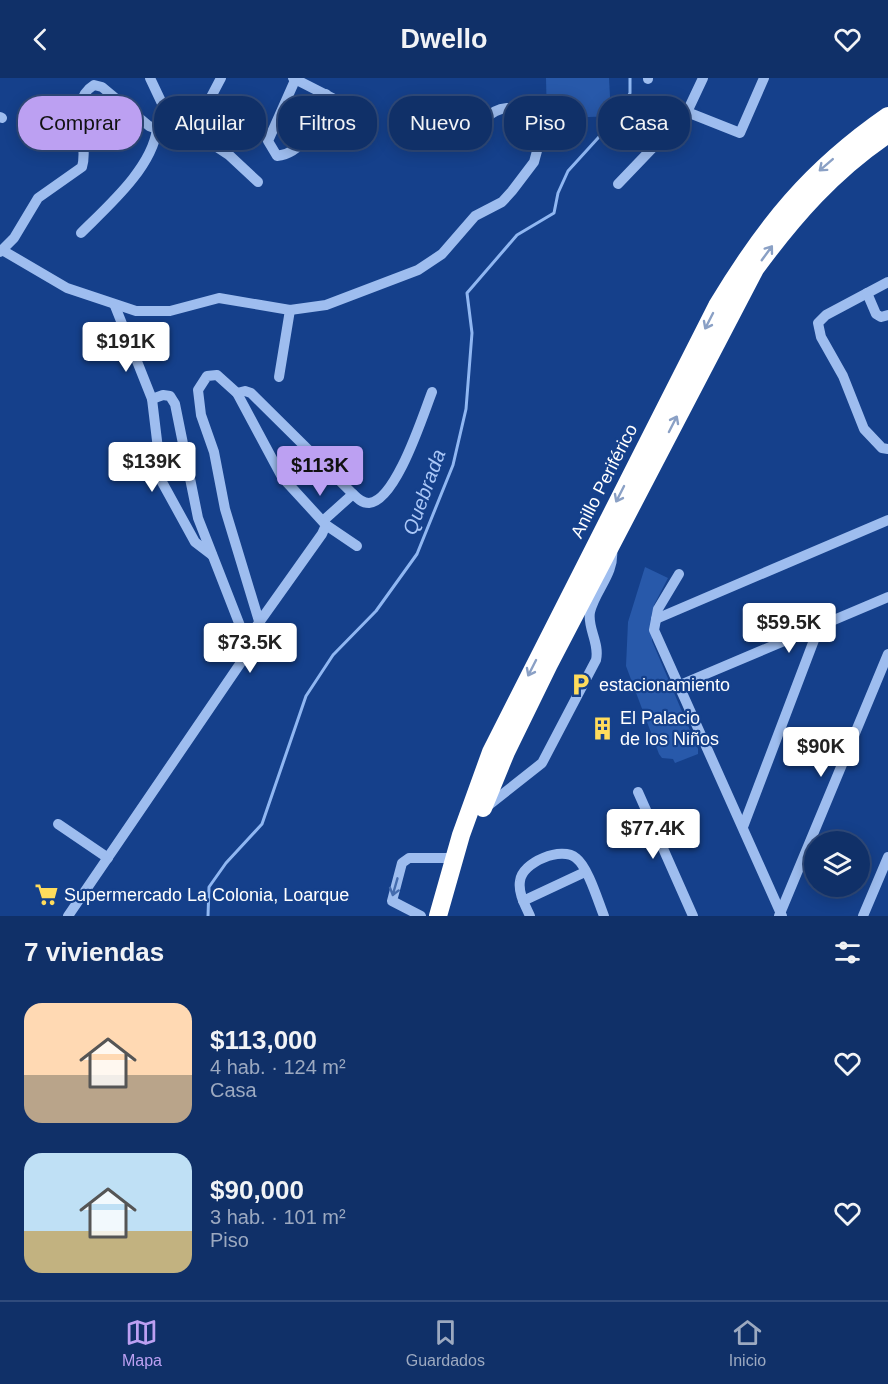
<!DOCTYPE html>
<html lang="es">
<meta charset="utf-8">
<style>
:root{--surface:#103068;--page:#19386e;--text:#f1f3f6;--muted:#9ca9c0;--line:#304b7c;--accent:#bca0f2}
body{margin:0;font-family:Helvetica,sans-serif;background:var(--page);color:var(--text);height:100vh;display:flex;flex-direction:column;font-size:22px;white-space:nowrap}
*{box-sizing:border-box;margin:0}
p{font-size:20px;color:var(--muted)}
.icon{flex:none;width:33px;height:33px;fill:none;stroke:currentColor;stroke-width:2;stroke-linecap:round;stroke-linejoin:round}
.map{position:relative;height:838px;overflow:hidden}
.drawer{display:flex;flex-direction:column;background:var(--surface);flex:1}
.drawer>*{flex:none}
.banner{position:absolute;left:18px;top:18px;width:852px;height:54px;display:flex;gap:12px}
.fabs{position:absolute;left:804px;top:753px;display:grid;gap:12px}
.fabs a{display:grid;place-items:center;width:66px;height:66px;border-radius:50%;background:var(--surface);box-shadow:0 3px 15px #0003,0 0 0 2px var(--line);font-size:30px}
.price{position:absolute;translate:-50% -51px;padding:0 14px;border-radius:6px;background:#fff;color:#222;font-size:20px;line-height:39px;filter:drop-shadow(0 2px 3px #0008)}
.price::after{content:'';position:absolute;left:50%;top:36px;width:18px;height:14px;margin-left:-9px;background:inherit;clip-path:polygon(0 0,100% 0,50% 100%)}
.price.current{background:var(--accent);color:#111}
ul{padding:0;list-style:none}
li{display:flex;align-items:center;gap:18px;height:150px;padding:0 24px}
li span{display:grid;place-items:center;flex:none;width:168px;height:120px;border-radius:18px;color:#555}
li>.icon{margin-inline-start:auto}
span .icon{width:72px;height:72px;fill:#fffc;stroke-width:1}
li b{font-size:26px}
h2{display:flex;justify-content:space-between;align-items:center;height:72px;padding:0 24px;font-size:26px}
.chip{padding:0 21px;border-radius:24px;background:var(--surface);box-shadow:0 3px 15px #0003,0 0 0 2px var(--line);font-size:21px;line-height:54px}
.chip.current{background:var(--accent);color:#111}
header{display:flex;justify-content:space-between;align-items:center;height:78px;padding:0 24px;background:var(--surface);font-size:27px;font-weight:800}
.tab-bar{display:flex;justify-content:space-around;align-items:center;height:84px;border-top:2px solid var(--line);background:var(--surface);font-size:16px;color:var(--muted)}
.tab-bar a{display:grid;justify-items:center;gap:3px}
.tab-bar .current{color:var(--accent)}
.map>svg:first-child{display:block}
.green{fill:#2859aa}
.lines{fill:none;stroke-linecap:round;stroke-linejoin:round}
.stream{stroke:#90b7f2;stroke-width:3}
.minor{stroke:#9ebdef;stroke-width:10}
.highway{stroke:#fff;stroke-width:18}
.oneway{stroke:#8aa0c5}
.oneway2{stroke:#456cae}
.labels{text-anchor:middle;stroke-width:4.5;stroke-linejoin:round;paint-order:stroke}
.street-label{font-size:18px;fill:#fff;stroke:#15408b}
.poi-label{font-size:18px;fill:#fff;stroke:#15408b;text-anchor:start}
.water-label{font-size:20px;font-style:italic;fill:#aac7f7;stroke:#15408b}
</style>
<header><svg class="icon" aria-label="back" viewBox="0 0 24 24"><path d="M15 5l-7 7 7 7"/></svg>Dwello<svg class="icon" aria-label="heart" viewBox="0 0 24 24"><path d="M12 20l-8-8c-3-5 5-10 8-4 3-6 11-1 8 4z"/></svg></header>
<div class="map">
<svg width="888" height="838" viewBox="0 0 888 838">
<rect width="100%" height="100%" fill="#15408b"/>
<g class="green">
<polygon points="546,0 609,0 611,38 547,41"/>
<polygon points="645,489 668,500 654,527 652,563 698,671 698,676 675,685 673,681 662,680 659,676 626,588 628,544"/>
</g>
<g class="lines">
<polyline class="stream" points="208,838 209,809 226,785 262,746 306,618 333,577 376,533 417,476 453,387 466,331 472,255 467,215 517,157 554,135 558,115 568,93 618,38 630,15 630,0"/>
<g class="minor">
<polyline points="293,0 342,25"/>
<path d="M296,0l-28,63 9,15c30,-3 39,-38 49,-62"/>
<polyline points="648,1 648,0"/>
<polyline points="211,19 221,0"/>
<polyline points="687,34 740,55 764,0"/>
<polyline points="167,36 229,77 258,104"/>
<polyline points="0,39 2,40"/>
<polyline points="618,106 687,34 703,0"/>
<path d="M81,155c27,-27 71,-65 76,-104"/>
<path d="M2,172l65,38 69,23h34l49,-13 71,12 36,-5 92,-35 24,-16 33,-38 27,-14 10,-11 22,-29 3,-11 -16,-34 -14,-9c-19,2 -25,14 -28,33"/>
<path d="M0,174l14,-14 24,-40 44,-31c8,-26 -16,-65 12,-82l8,2 47,39 8,3 8,-8 2,-7 -17,-36"/>
<polyline points="888,204 826,237 818,245 821,259 843,298 864,351 882,370 888,371"/>
<polyline points="867,215 876,236 881,239 888,237"/>
<polyline points="279,299 290,232"/>
<path d="M237,315l8,-2 6,2 102,101c4,4 9,9 16,9 27,-2 54,-88 63,-111"/>
<polyline points="152,321 162,404 195,464 212,477"/>
<polyline points="324,442 353,416"/>
<polyline points="326,447 357,468"/>
<polyline points="679,496 658,531 654,552 782,838"/>
<polyline points="656,541 888,442"/>
<polyline points="246,563 322,456 326,447 282,399 237,315 217,297 207,298 198,312 201,337 214,374 225,431 259,543"/>
<polyline points="680,607 888,519"/>
<polyline points="638,714 693,838"/>
<path d="M485,730l57,-45 54,-103c4,-17 -9,-32 -6,-48 5,-22 25,-38 22,-63"/>
<polyline points="58,746 108,780"/>
<polyline points="743,749 819,549"/>
<polyline points="523,823 585,794"/>
<polyline points="68,838 244,580 246,563 198,440 175,326 170,318 163,317 152,321 115,228"/>
<polyline points="421,838 392,823 402,785 409,780 455,780"/>
<path d="M530,838c-5,-11 -12,-23 -10,-35 2,-19 42,-35 56,-23 12,9 22,43 28,58"/>
<polyline points="779,838 888,576"/>
<polyline points="863,838 888,779"/>
</g>
<g class="highway">
<path d="M483,730l23,-56 43,-88 206,-395c38,-52 79,-99 133,-135"/>
<path d="M438,838l23,-81 30,-83 226,-446c48,-80 93,-136 171,-190"/>
</g>
</g>
<defs><path id="oneway-shaft" d="M-6 0H5M1.5-3L5.5 0L1.5 3" fill="none" stroke-width="1.6" stroke-linecap="round" stroke-linejoin="round" transform="scale(1.5)"/></defs>
<g class="oneway">
<use href="#oneway-shaft" transform="translate(826 87) rotate(139)"/>
<use href="#oneway-shaft" transform="translate(767 175) rotate(-54)"/>
<use href="#oneway-shaft" transform="translate(709 243) rotate(117)"/>
<use href="#oneway-shaft" transform="translate(673 346) rotate(-63)"/>
<use href="#oneway-shaft" transform="translate(620 416) rotate(117)"/>
<use href="#oneway-shaft" transform="translate(532 590) rotate(117)"/>
</g>
<use class="oneway2" href="#oneway-shaft" transform="translate(395 809) rotate(106)"/>
<defs>
<symbol id="parking-bare" viewBox="-9 -9 18 18"><path d="M-3.5-5.5H1a3.5 3.5 0 0 1 0 7H-1V5.5H-3.5ZM-1-3.4V-.6H.8a1.4 1.4 0 0 0 0-2.8Z" fill="#ffdc5c" stroke="#15408b" stroke-width="2.5" paint-order="stroke"/></symbol>
<symbol id="building-bare" viewBox="-9 -9 18 18"><path d="M-4-6H4V6H1V3H-1V6H-4ZM-2.5-4.3h1.7v1.8h-1.7ZM.8-4.3h1.7v1.8H.8ZM-2.5-1h1.7V.8h-1.7ZM.8-1h1.7V.8H.8Z" fill="#ffdc5c" stroke="#15408b" stroke-width="2.5" paint-order="stroke"/></symbol>
<symbol id="supermarket-bare" viewBox="-9 -9 18 18"><path d="M-6-5.5h2.5l.6 2H6L4.5 2H-2.5L-4.4-4H-6ZM-1.5 3.2a1.3 1.3 0 1 0 .1 0ZM3 3.2a1.3 1.3 0 1 0 .1 0Z" fill="#ffdc5c" stroke="#15408b" stroke-width="2.5" paint-order="stroke"/></symbol>
</defs>
<g fill-rule="evenodd">
<use href="#parking-bare" x="564" y="590" width="33" height="33"/>
<use href="#building-bare" x="586" y="634" width="33" height="33"/>
<use href="#supermarket-bare" x="30" y="800" width="33" height="33"/>
</g>
<g class="labels">
<g class="street-label">
<text transform="translate(604 403) rotate(-63)" y="6">Anillo Periférico</text>
</g>
<g class="poi-label">
<text x="599" y="613">estacionamiento</text>
<text x="620" y="646">El Palacio<tspan x="620" dy="21">de los Niños</tspan></text>
<text x="64" y="823">Supermercado La Colonia, Loarque</text>
</g>
<g class="water-label">
<text transform="translate(424 414) rotate(-70)" y="7">Quebrada</text>
</g>
</g>
</svg>
<div class="fabs">
<a><svg class="icon" aria-label="layers" viewBox="0 0 24 24"><path d="M12 4l9 5-9 5-9-5zM3 14l9 5 9-5"/></svg></a>
</div>
<b class="price" style="left:126px;top:295px">$191K</b>
<b class="price" style="left:152px;top:415px">$139K</b>
<b class="price current" style="left:320px;top:419px">$113K</b>
<b class="price" style="left:789px;top:576px">$59.5K</b>
<b class="price" style="left:250px;top:596px">$73.5K</b>
<b class="price" style="left:821px;top:700px">$90K</b>
<b class="price" style="left:653px;top:782px">$77.4K</b>
<div class="banner">
<a class="chip current">Comprar</a>
<a class="chip">Alquilar</a>
<a class="chip">Filtros</a>
<a class="chip">Nuevo</a>
<a class="chip">Piso</a>
<a class="chip">Casa</a>
</div>
</div>
<section class="drawer">
<h2>7 viviendas<svg class="icon" aria-label="filters" viewBox="0 0 24 24"><path d="M4 7h16M4 17h16"/><circle cx="9" cy="7" r="2"/><circle cx="15" cy="17" r="2"/></svg></h2>
<ul>
<li><span style="background:linear-gradient(#ffd9b3 60%,#b9a48a 0)"><svg class="icon" aria-label="home" viewBox="0 0 24 24"><path d="M3 11l9-7 9 7M6 9v11h12V9"/></svg></span><div><b>$113,000</b><p>4 hab. · 124 m²</p><p>Casa</p></div><svg class="icon" aria-label="heart" viewBox="0 0 24 24"><path d="M12 20l-8-8c-3-5 5-10 8-4 3-6 11-1 8 4z"/></svg></li>
<li><span style="background:linear-gradient(#bfe0f5 65%,#c2b280 0)"><svg class="icon" aria-label="home" viewBox="0 0 24 24"><path d="M3 11l9-7 9 7M6 9v11h12V9"/></svg></span><div><b>$90,000</b><p>3 hab. · 101 m²</p><p>Piso</p></div><svg class="icon" aria-label="heart" viewBox="0 0 24 24"><path d="M12 20l-8-8c-3-5 5-10 8-4 3-6 11-1 8 4z"/></svg></li>
</ul>
</section>
<nav class="tab-bar">
<a class="current"><svg class="icon" aria-label="map" viewBox="0 0 24 24"><path d="M3 6l6-2 6 2 6-2v14l-6 2-6-2-6 2zM9 4v14M15 6v14"/></svg>Mapa</a>
<a><svg class="icon" aria-label="saved" viewBox="0 0 24 24"><path d="M7 4h10v16l-5-4-5 4z"/></svg>Guardados</a>
<a><svg class="icon" aria-label="home" viewBox="0 0 24 24"><path d="M3 11l9-7 9 7M6 9v11h12V9"/></svg>Inicio</a>
</nav>
